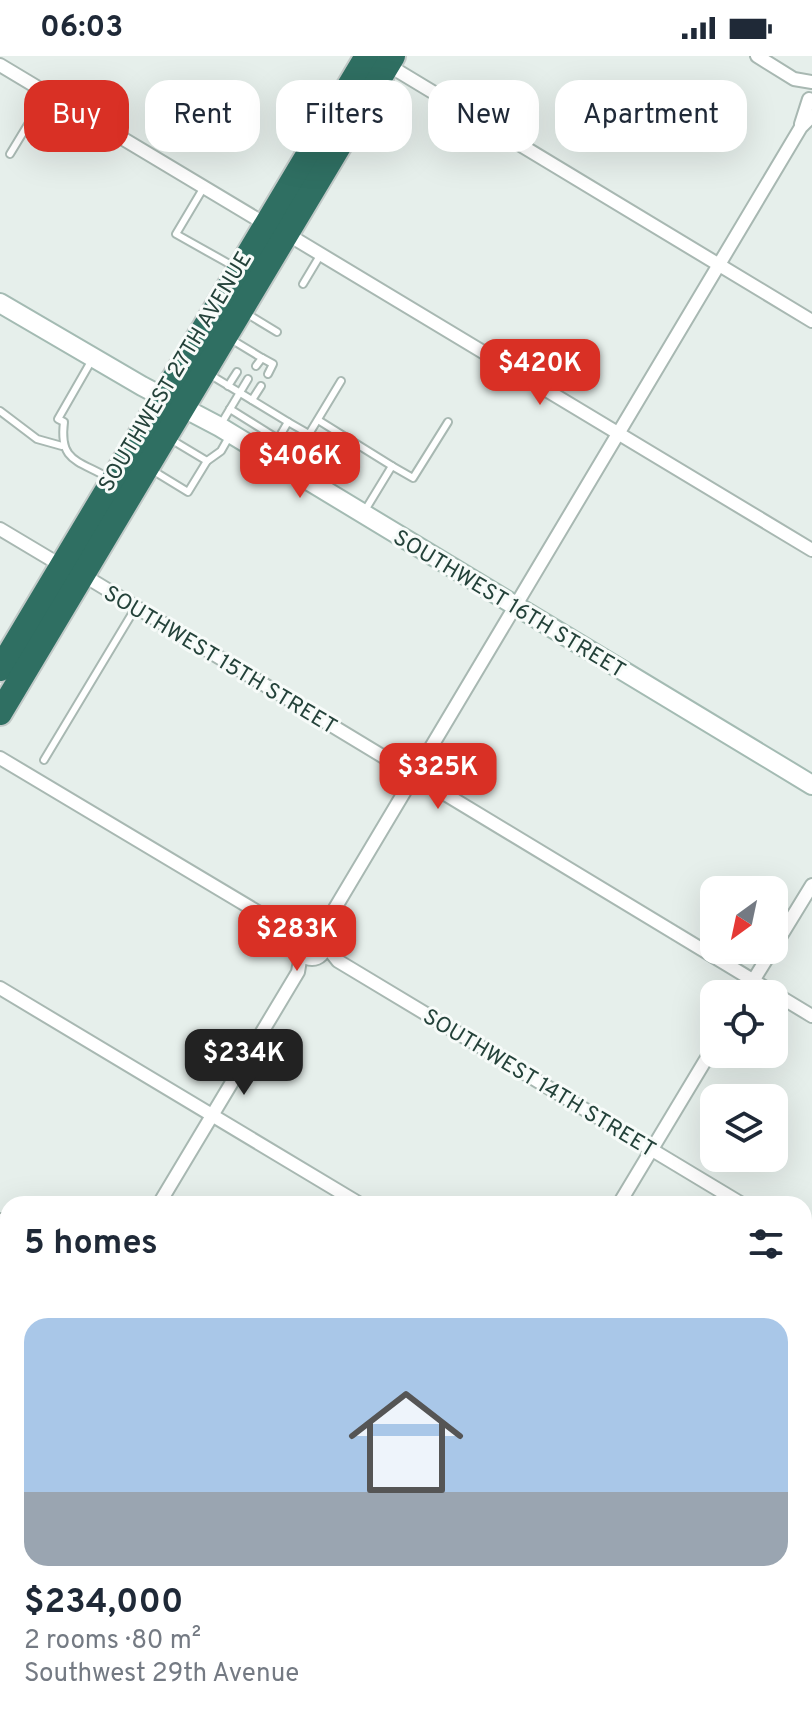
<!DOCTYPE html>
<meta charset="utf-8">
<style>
:root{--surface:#fff;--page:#f6f6f7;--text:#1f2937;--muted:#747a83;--line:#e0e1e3;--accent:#d93025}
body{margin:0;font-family:Overpass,sans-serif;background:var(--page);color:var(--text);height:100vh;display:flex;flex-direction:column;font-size:30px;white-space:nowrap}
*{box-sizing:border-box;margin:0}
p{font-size:26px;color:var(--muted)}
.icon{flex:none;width:44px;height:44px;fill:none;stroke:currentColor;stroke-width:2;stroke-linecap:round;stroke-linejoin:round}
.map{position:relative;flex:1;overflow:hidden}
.drawer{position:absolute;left:0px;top:1140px;width:812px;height:536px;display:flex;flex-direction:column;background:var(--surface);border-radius:24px 24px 0 0;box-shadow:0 8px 32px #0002}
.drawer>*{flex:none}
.hud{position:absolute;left:24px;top:24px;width:764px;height:72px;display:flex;gap:16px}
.needle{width:52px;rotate:213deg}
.controls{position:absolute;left:700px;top:820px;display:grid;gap:16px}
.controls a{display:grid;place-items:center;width:88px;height:88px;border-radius:16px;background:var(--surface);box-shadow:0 8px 32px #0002;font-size:40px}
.price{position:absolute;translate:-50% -68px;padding:0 18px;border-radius:16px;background:var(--accent);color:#fff;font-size:26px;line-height:52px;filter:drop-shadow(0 2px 4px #0008)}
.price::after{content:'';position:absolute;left:50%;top:48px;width:24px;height:18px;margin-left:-12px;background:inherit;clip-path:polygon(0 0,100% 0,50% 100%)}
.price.active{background:#222;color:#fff}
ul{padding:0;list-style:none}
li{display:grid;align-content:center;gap:16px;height:424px;padding:0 24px}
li+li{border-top:2px solid var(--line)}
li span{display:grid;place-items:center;height:248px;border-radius:24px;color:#555}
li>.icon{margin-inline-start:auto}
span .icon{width:144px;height:144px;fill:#fffc;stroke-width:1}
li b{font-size:34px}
h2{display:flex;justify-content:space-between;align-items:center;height:96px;padding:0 24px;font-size:34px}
.tag{padding:0 28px;border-radius:24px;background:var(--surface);box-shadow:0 8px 32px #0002;font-size:28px;line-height:72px}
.tag.active{background:var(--accent);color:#fff}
.status{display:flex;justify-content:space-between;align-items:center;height:56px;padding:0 40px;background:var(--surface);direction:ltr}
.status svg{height:22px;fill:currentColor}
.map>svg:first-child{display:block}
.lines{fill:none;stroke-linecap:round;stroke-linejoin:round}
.lane-casing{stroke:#a8b8b2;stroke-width:10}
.street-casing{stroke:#a8b8b2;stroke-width:16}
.secondary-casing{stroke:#a4bbb3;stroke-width:22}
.highway-casing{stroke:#c2cac8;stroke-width:28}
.lane{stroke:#fff;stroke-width:6}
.street{stroke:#fff;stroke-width:12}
.secondary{stroke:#fff;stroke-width:18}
.highway{stroke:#2f6f62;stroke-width:24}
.labels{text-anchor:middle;stroke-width:6;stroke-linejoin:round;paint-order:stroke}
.street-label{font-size:22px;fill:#24423a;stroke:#f7fbf9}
</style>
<div class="status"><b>06:03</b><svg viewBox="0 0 49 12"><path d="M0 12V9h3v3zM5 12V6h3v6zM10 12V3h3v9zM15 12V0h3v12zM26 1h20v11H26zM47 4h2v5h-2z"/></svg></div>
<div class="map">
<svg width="812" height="1676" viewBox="0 0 812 1676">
<rect width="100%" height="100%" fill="#e6efeb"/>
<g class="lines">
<defs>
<g id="lane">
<polyline points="10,98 47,37"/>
<polyline points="204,131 176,178 233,210"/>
<polyline points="303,228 321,198"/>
<polyline points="244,256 277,276"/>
<polyline points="229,282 262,302 256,310"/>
<path d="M93,302l-35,61 6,3c-5,39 13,38 43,55"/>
<polyline points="262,302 273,308 268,318"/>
<polyline points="209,318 288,366 270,397"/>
<polyline points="228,330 237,316"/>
<polyline points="252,344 261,330"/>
<polyline points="230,353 278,383"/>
<polyline points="0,355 37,383 62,390"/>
<polyline points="318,364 392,410"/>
<polyline points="288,366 309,378 341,325"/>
<polyline points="221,368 248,323"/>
<polyline points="172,384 207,405"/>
<polyline points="152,414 188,436 207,405 221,395 229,381"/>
<polyline points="364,456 392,410 413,422 448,366"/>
<polyline points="44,704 136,551"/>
</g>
<g id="street">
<polyline points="757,0 794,23 812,26"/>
<polyline points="0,9 267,169"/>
<polyline points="388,9 812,265"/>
<polyline points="801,68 809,43"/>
<polyline points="287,178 812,494"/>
<polyline points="0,473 62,510"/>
<polyline points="83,519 812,960"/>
<polyline points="0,702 288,874 307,879"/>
<circle cx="312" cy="890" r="13"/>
<polyline points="323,884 328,864 801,71 812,60"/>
<polyline points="326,890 338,905 742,1148"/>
<polyline points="774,891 812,829"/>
<polyline points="0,932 360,1148"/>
<polyline points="745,938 772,894"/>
<polyline points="159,1148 298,916 301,898"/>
<polyline points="619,1148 714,990"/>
<polyline points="0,1164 8,1169"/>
<polyline points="804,1185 812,1190"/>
<polyline points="0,1339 8,1346"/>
<polyline points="0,1398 8,1386"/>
<polyline points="804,1413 812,1418"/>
<polyline points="804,1630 808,1606 812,1599"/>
<polyline points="804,1653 812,1656"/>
<polyline points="555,1668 569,1676"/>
<polyline points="8,1676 13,1668"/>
<polyline points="309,1676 314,1668"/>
<polyline points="764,1676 772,1668"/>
</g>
<polyline id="secondary" points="0,247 142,330 220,371 812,729"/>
<g id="highway">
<polyline points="0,613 367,0"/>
<polyline points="0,657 393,0"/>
</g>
</defs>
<use href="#lane" class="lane-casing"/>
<use href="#street" class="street-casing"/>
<use href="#secondary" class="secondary-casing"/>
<use href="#highway" class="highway-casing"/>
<use href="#lane" class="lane"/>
<use href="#street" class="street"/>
<use href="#secondary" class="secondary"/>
<use href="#highway" class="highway"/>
</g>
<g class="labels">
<g class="street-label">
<text transform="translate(174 315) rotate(-59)" y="8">SOUTHWEST 27TH AVENUE</text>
<text transform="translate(510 547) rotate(31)" y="8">SOUTHWEST 16TH STREET</text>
<text transform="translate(221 603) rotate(31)" y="8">SOUTHWEST 15TH STREET</text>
<text transform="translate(540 1026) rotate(31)" y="8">SOUTHWEST 14TH STREET</text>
</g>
</g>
</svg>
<div class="controls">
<a><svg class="needle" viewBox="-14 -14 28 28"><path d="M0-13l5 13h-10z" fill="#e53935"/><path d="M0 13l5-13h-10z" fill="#747a83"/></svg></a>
<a><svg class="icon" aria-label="locate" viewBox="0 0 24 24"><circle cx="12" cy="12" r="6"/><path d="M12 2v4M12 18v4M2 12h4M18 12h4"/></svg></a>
<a><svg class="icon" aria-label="layers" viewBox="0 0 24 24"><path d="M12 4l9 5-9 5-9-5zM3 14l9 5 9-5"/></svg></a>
</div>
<b class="price" style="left:540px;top:351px">$420K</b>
<b class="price" style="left:300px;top:444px">$406K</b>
<b class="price" style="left:438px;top:755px">$325K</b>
<b class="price" style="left:297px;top:917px">$283K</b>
<b class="price active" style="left:244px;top:1041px">$234K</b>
<div class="hud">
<a class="tag active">Buy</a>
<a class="tag">Rent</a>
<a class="tag">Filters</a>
<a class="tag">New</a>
<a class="tag">Apartment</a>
</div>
<section class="drawer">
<h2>5 homes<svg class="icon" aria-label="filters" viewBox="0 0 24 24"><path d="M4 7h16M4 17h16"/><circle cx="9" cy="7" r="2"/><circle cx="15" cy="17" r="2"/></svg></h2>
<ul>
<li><span style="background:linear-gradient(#a9c7e8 70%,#9aa5b1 0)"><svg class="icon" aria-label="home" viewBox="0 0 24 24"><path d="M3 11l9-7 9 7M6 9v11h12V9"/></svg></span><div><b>$234,000</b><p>2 rooms · 80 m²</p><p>Southwest 29th Avenue</p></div></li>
</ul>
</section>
</div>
